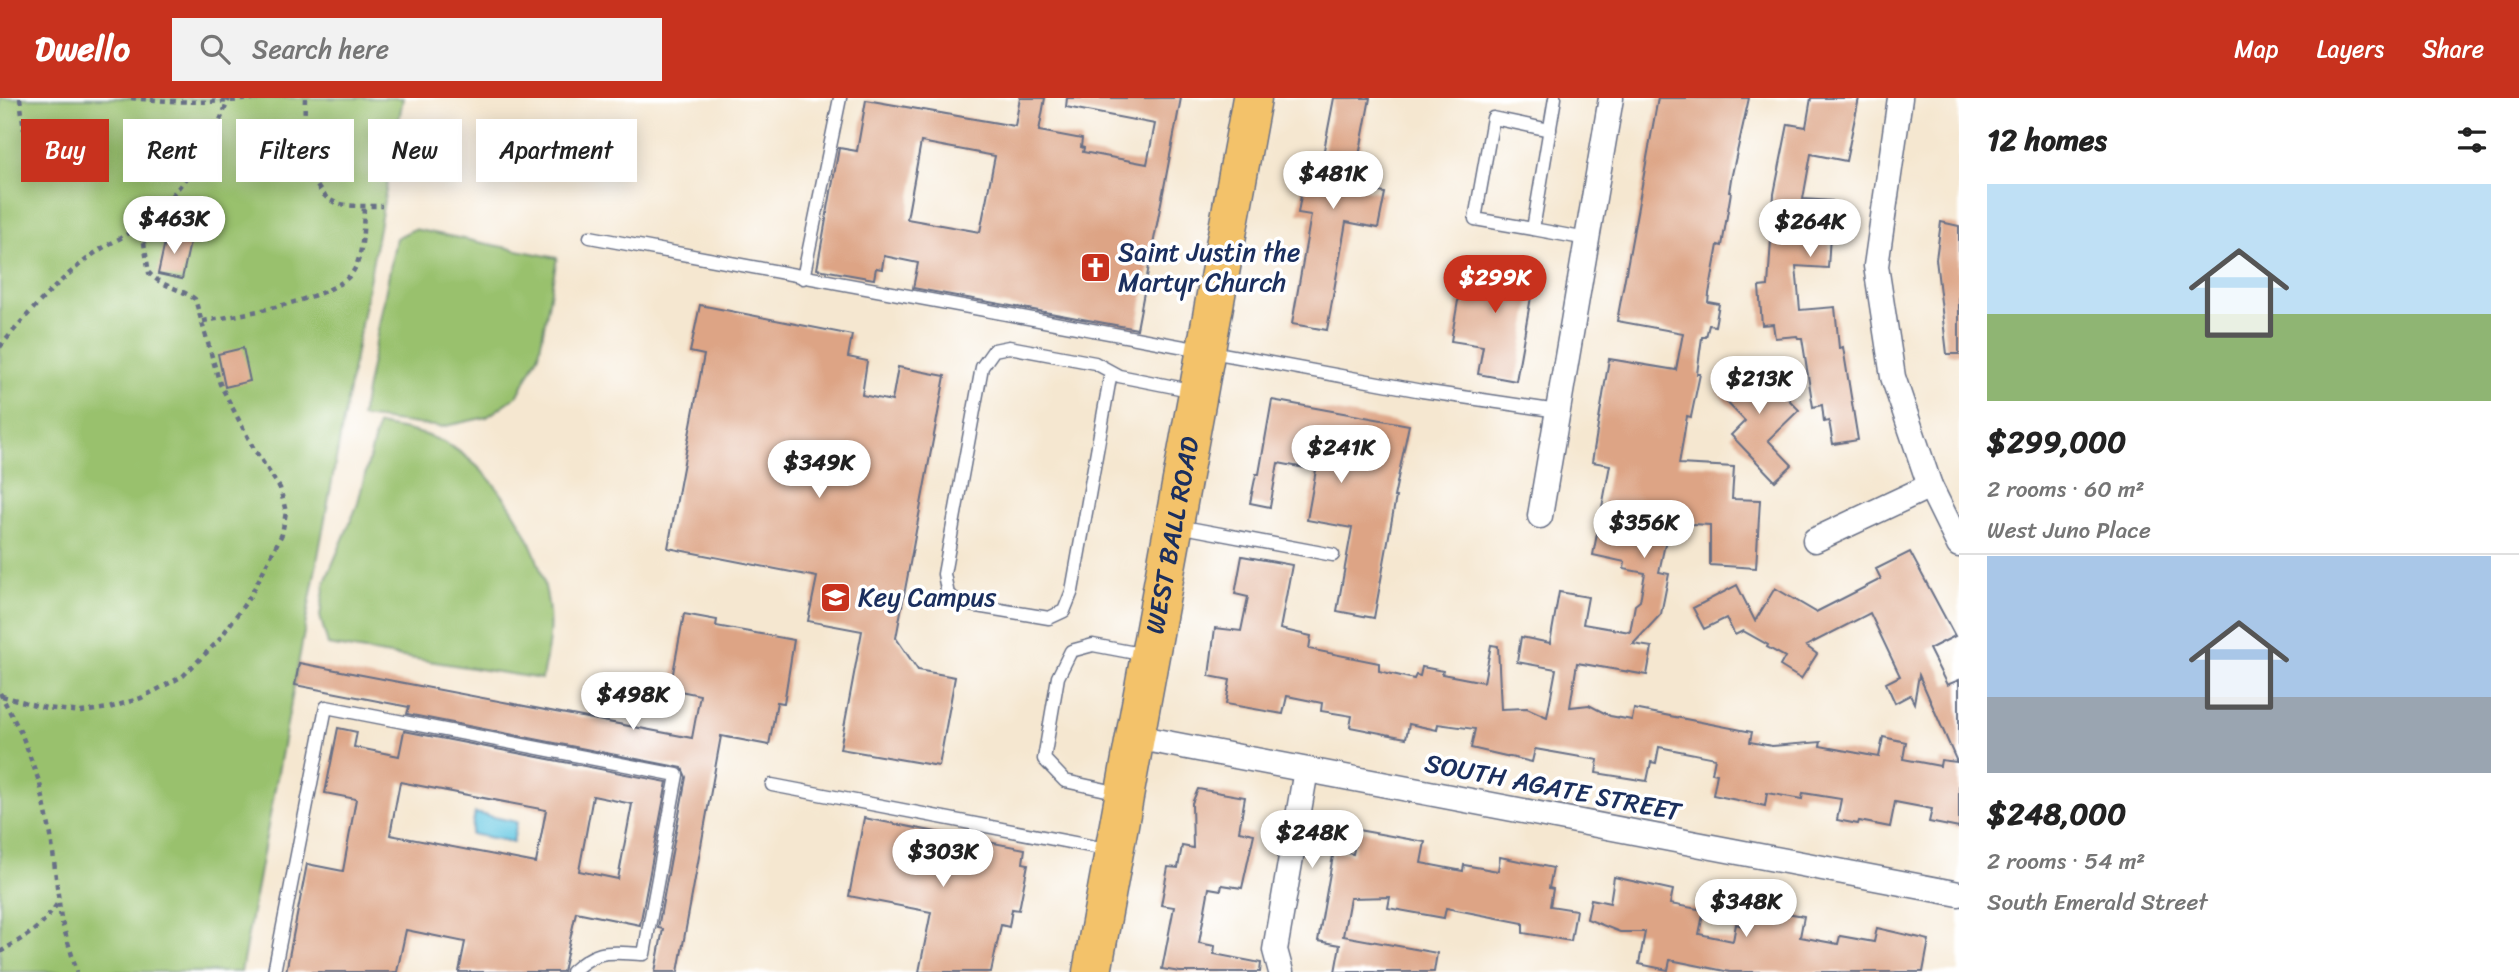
<!DOCTYPE html>
<meta charset="utf-8">
<style>
:root{--surface:#fff;--page:#f2f2f2;--text:#222;--muted:#767676;--line:#e0e0e0;--accent:#c8321e}
body{margin:0;font-family:Sriracha,sans-serif;background:var(--page);color:var(--text);height:100vh;display:flex;flex-direction:column;font-size:26px;white-space:nowrap}
*{box-sizing:border-box;margin:0}
p{font-size:23px;color:var(--muted)}
.icon{flex:none;width:38px;height:38px;fill:none;stroke:currentColor;stroke-width:2;stroke-linecap:round;stroke-linejoin:round}
.map{position:relative;flex:1;overflow:hidden}
.drawer{display:flex;flex-direction:column;background:var(--surface);width:560px}
.drawer>*{flex:none}
.hud{position:absolute;left:21px;top:21px;width:665px;height:63px;display:flex;gap:14px}
.price{position:absolute;translate:-50% -60px;padding:0 16px;border-radius:24px;background:#fff;color:#222;font-size:23px;line-height:46px;filter:drop-shadow(0 2px 4px #0008)}
.price::after{content:'';position:absolute;left:50%;top:42px;width:21px;height:16px;margin-left:-10px;background:inherit;clip-path:polygon(0 0,100% 0,50% 100%)}
.price.selected{background:var(--accent);color:#fff}
ul{padding:0;list-style:none}
li{display:grid;align-content:center;gap:14px;height:371px;padding:0 28px}
li+li{border-top:2px solid var(--line)}
li span{display:grid;place-items:center;height:217px;border-radius:0px;color:#555}
li>.icon{margin-inline-start:auto}
span .icon{width:126px;height:126px;fill:#fffc;stroke-width:1}
li b{font-size:30px}
h2{display:flex;justify-content:space-between;align-items:center;height:84px;padding:0 28px;font-size:30px}
.pill{padding:0 24px;border-radius:0px;background:var(--surface);box-shadow:0 4px 18px #0003;font-size:24px;line-height:63px}
.pill.selected{background:var(--accent);color:#fff}
header{display:flex;align-items:center;gap:42px;box-sizing:border-box;height:98px;padding:0 35px;background:var(--accent);color:#fff}
header strong{font-size:33px}
nav{display:flex;gap:38px;margin-inline-start:auto;font-size:24px}
.search{width:490px;height:63px;background:var(--page);display:flex;align-items:center;gap:18px;box-sizing:border-box;padding:0 24px;border-radius:0px;color:var(--muted);font-size:26px}
main{display:flex;flex:1;min-height:0}
.map>svg:first-child{display:block}
.green{fill:#99c16d;stroke:#5a7866;stroke-width:2}
.water{fill:#64c7e2;stroke:#407ba0;stroke-width:2}
.building{fill:#dda485;fill-rule:evenodd}
.lines{fill:none;stroke-linecap:round;stroke-linejoin:round}
.lane-casing{stroke:#676f86;stroke-width:15}
.street-casing{stroke:#676f86;stroke-width:27}
.primary-casing{stroke:#676f86;stroke-width:41}
.path{stroke:#676f86;stroke-width:4.5;stroke-dasharray:5 5;stroke-linecap:butt}
.lane{stroke:#fff;stroke-width:12}
.street{stroke:#fff;stroke-width:24}
.primary{stroke:#f3c26a;stroke-width:38}
.labels{text-anchor:middle;stroke-width:7;stroke-linejoin:round;paint-order:stroke}
.poi-label{font-size:26px;fill:#1b2f5e;stroke:#fff;text-anchor:start}
.street-label{font-size:26px;fill:#1b2f5e;stroke:#fff}
</style>
<header>
<strong>Dwello</strong>
<div class="search"><svg class="icon" aria-label="search" viewBox="0 0 24 24"><circle cx="10" cy="10" r="6"/><path d="M15 15l6 6"/></svg>Search here</div>
<nav><a>Map</a><a>Layers</a><a>Share</a></nav>
</header>
<main>
<div class="map">
<svg width="1959" height="874" viewBox="0 0 1959 874">
<rect width="100%" height="100%" fill="#fff"/>
<filter id="ink" filterUnits="userSpaceOnUse"><feTurbulence type="fractalNoise" baseFrequency=".0143" numOctaves="2"/><feDisplacementMap in="SourceGraphic" scale="14" xChannelSelector="R" yChannelSelector="G"/><feConvolveMatrix kernelMatrix="1 2 1 2 8 2 1 2 1" color-interpolation-filters="sRGB"/></filter>
<filter id="wash" filterUnits="userSpaceOnUse"><feTurbulence type="fractalNoise" baseFrequency=".00686" numOctaves="4" result="noise"/><feDisplacementMap in="SourceGraphic" scale="28" xChannelSelector="R" yChannelSelector="G"/><feGaussianBlur stdDeviation="1.57" result="paint"/><feColorMatrix in="noise" values="0 0 0 0 0 0 0 0 0 0 0 0 0 0 0 0 0 1.4 0 .05"/><feComposite in="paint" operator="in"/></filter>
<g filter="url(#wash)">
<rect width="100%" height="100%" fill="#f5e7d0"/>
<g class="green">
<polygon points="0,0 403,0 241,874 0,874"/>
<polygon points="414,131 557,160 539,256 518,297 487,319 441,329 361,319 396,140"/>
<path d="M378,327c23,4 46,7 67,18 61,32 110,125 104,194 -1,14 -5,28 -7,42l-214,-34 -8,-29 5,-34 32,-76z"/>
</g>
<polygon class="water" points="475,715 517,724 513,744 471,736"/>
<g id="blocks">
<g class="building">
<path d="M1020,0h25l-6,33 43,8 -1,8 3,1 -1,4 64,12 8,-40 -89,-17 1,-9h114l-44,231 -224,-41 5,-25 -34,-7 -2,13 -6,-1 -2,11 -57,-10 22,-121 18,3 9,-51 149,26zM921,44l74,14 -15,76 -73,-13z"/>
<polygon points="1334,0 1370,0 1353,90 1385,95 1378,130 1346,124 1327,232 1292,226 1311,117 1298,115 1304,80 1318,83"/>
<polygon points="1658,0 1749,0 1731,81 1729,94 1731,94 1722,148 1718,147 1709,196 1708,204 1719,206 1715,228 1709,227 1706,239 1702,239 1697,276 1700,276 1691,319 1687,318 1679,366 1734,369 1732,401 1760,402 1756,470 1710,467 1710,427 1674,425 1673,428 1669,427 1659,474 1669,476 1661,516 1633,546 1652,549 1647,577 1577,565 1570,609 1589,607 1610,618 1632,622 1634,611 1752,634 1750,644 1772,648 1821,644 1820,648 1879,659 1883,639 1906,644 1903,661 1940,668 1941,662 1957,664 1919,577 1914,605 1910,597 1895,605 1886,585 1900,578 1870,515 1806,548 1817,556 1801,581 1780,568 1785,559 1767,549 1768,547 1743,533 1735,537 1726,520 1704,531 1693,510 1737,487 1755,523 1775,490 1816,514 1881,481 1876,471 1910,454 1955,538 1929,551 1947,587 1959,582 1959,730 1929,724 1932,711 1895,704 1890,729 1859,723 1858,726 1837,722 1841,701 1803,695 1802,701 1767,695 1765,708 1713,697 1717,676 1712,675 1715,660 1659,649 1656,665 1651,664 1647,683 1596,675 1598,662 1535,651 1532,664 1471,650 1475,631 1438,626 1437,632 1409,626 1406,640 1350,629 1352,618 1321,613 1322,605 1287,598 1283,616 1226,606 1230,582 1209,578 1215,530 1241,533 1248,499 1235,496 1242,458 1292,467 1280,531 1311,538 1309,551 1379,565 1379,573 1414,581 1416,577 1420,578 1422,569 1443,573 1442,576 1484,584 1491,547 1498,548 1501,611 1527,610 1547,619 1556,571 1517,564 1521,539 1550,545 1559,494 1588,499 1583,526 1630,534 1635,507 1640,503 1645,475 1624,471 1625,464 1593,457 1610,367 1592,364 1609,261 1676,272 1683,235 1617,223"/>
<polygon points="1811,0 1859,0 1846,63 1811,56 1803,101 1832,103 1828,170 1796,168 1800,212 1835,209 1839,250 1843,249 1858,342 1833,346 1829,323 1824,324 1822,307 1813,309 1802,240 1798,240 1797,238 1775,240 1773,226 1762,227 1759,189 1768,188 1774,96 1788,26 1806,29"/>
<polygon points="1941,124 1959,128 1959,256 1947,256 1936,161"/>
<polygon points="167,135 191,140 182,181 158,176"/>
<polygon points="1487,162 1536,171 1516,283 1478,276 1483,248 1451,243 1463,174 1469,175 1470,165 1486,167"/>
<polygon points="700,207 852,237 848,259 867,263 862,297 892,303 898,269 945,278 896,540 918,572 955,579 939,668 840,651 862,533 808,523 817,479 668,450 704,257 690,254"/>
<polygon points="243,250 250,283 225,289 218,256"/>
<polygon points="1750,262 1799,312 1768,342 1792,367 1775,383 1731,337 1745,323 1717,294"/>
<polygon points="1272,302 1409,327 1394,399 1396,399 1374,520 1337,513 1352,430 1307,422 1316,372 1278,365 1270,409 1250,405 1256,376 1259,376"/>
<polygon points="684,516 717,522 716,528 794,542 784,605 777,604 769,647 721,638 678,874 655,874 663,831 658,830 686,679 682,670 407,616 409,609 295,587 299,565 692,640 700,597 670,591"/>
<path d="M338,630l19,4 -3,15 45,9 5,-25 263,51 -27,143 -64,-13 -13,60h-104l6,-30 -59,-12 -9,42h-111l21,-108 36,7 13,-72 -31,-6zM400,684l146,28 -10,53 -146,-28zM593,698l39,8 -14,75 -39,-8z"/>
<polygon points="1198,691 1245,699 1239,733 1254,736 1242,790 1222,787 1221,792 1209,790 1199,845 1215,848 1214,856 1261,865 1260,874 1180,874 1162,871 1174,809 1161,807 1168,769 1178,770 1182,748 1193,750 1192,705"/>
<polygon points="864,720 1025,751 1023,765 1028,766 1019,812 1012,811 1009,829 1001,827 991,874 919,874 931,814 849,798"/>
<polygon points="1358,732 1425,744 1421,765 1463,773 1464,767 1498,773 1500,759 1553,770 1549,790 1553,791 1550,808 1576,812 1571,843 1523,835 1523,825 1446,810 1444,820 1388,810 1390,799 1350,800 1343,838 1437,855 1434,874 1335,874 1340,847 1318,843 1334,752 1353,756"/>
<polygon points="1614,779 1673,792 1670,806 1704,812 1699,836 1733,843 1736,826 1742,828 1746,808 1804,818 1800,839 1838,846 1840,838 1874,844 1877,830 1929,842 1923,874 1730,874 1670,862 1668,872 1639,866 1645,834 1620,834 1587,821 1591,801 1610,805"/>
</g>
</g>
</g>
<g filter="url(#ink)">
<use href="#blocks" fill-opacity="0" stroke="#676f86" stroke-width="2"/>
<g class="lines">
<defs>
<g id="lane">
<polyline points="1555,0 1533,131 1587,141"/>
<polyline points="1533,131 1475,121 1493,20 1550,32"/>
<polyline points="590,139 1422,293 1558,313"/>
<polyline points="803,180 840,0"/>
<polyline points="1111,274 1072,493 1064,513 1049,520 964,506 948,497 944,476 982,269 994,252 1009,249 1095,265 1119,278 1195,293"/>
<polyline points="1178,428 1333,457"/>
<polyline points="772,687 1111,752"/>
<polyline points="1120,695 1065,683 1044,661 1058,579 1071,553 1093,547 1146,557"/>
<path d="M274,874l52,-265 351,68 -33,179c-34,-1 -45,-7 -72,18"/>
</g>
<g id="street">
<polyline points="1900,0 1876,168 1893,279 1930,388 1959,447"/>
<polyline points="1540,418 1611,0"/>
<polyline points="1815,442 1930,388"/>
<polyline points="1135,639 1959,796"/>
<polyline points="1281,874 1275,852 1306,672"/>
</g>
<g id="primary">
<path id="s1" d="M1092,874l160,-874"/>
</g>
</defs>
<use href="#lane" class="lane-casing"/>
<use href="#street" class="street-casing"/>
<use href="#primary" class="primary-casing"/>
<g class="path">
<polyline points="20,0 24,32"/>
<path d="M131,0c42,4 86,6 128,0"/>
<path d="M305,0c-1,29 -2,95 32,105 14,4 31,3 45,3"/>
<path d="M203,223c33,-5 136,-22 151,-51 10,-18 9,-43 10,-64"/>
<path d="M0,249c27,-33 56,-65 91,-91 12,-10 28,-16 41,-25 45,-31 79,-83 97,-133"/>
<polyline points="0,595 22,637 40,686 51,738 61,821 77,874"/>
<path d="M2,598l44,12 35,4 28,-4 32,-10 42,-22 36,-36 32,-45 31,-61 4,-22 -6,-24 -26,-39 -34,-65 -25,-85c-15,-11 -33,-12 -46,-26l-8,-48"/>
<path d="M0,854c28,-17 41,-23 59,-51"/>
</g>
<use href="#lane" class="lane"/>
<use href="#street" class="street"/>
<use href="#primary" class="primary"/>
</g>
</g>
<defs>
<symbol id="church-square" viewBox="-11 -11 22 22"><rect x="-9" y="-9" width="18" height="18" rx="4" fill="#c8321e" stroke="#fff"/><path d="M-1.2-6h2.4v3.5h3.3v2.4h-3.3V6h-2.4V-.1h-3.3v-2.4h3.3Z" fill="#fff"/></symbol>
<symbol id="school-square" viewBox="-11 -11 22 22"><rect x="-9" y="-9" width="18" height="18" rx="4" fill="#c8321e" stroke="#fff"/><path d="M0-5L7-2L0 1L-7-2ZM-4 1L0 2.5L4 1V4Q0 6-4 4Z" fill="#fff"/></symbol>
</defs>
<g fill-rule="evenodd">
<use href="#church-square" x="1078" y="152" width="35" height="35"/>
<use href="#school-square" x="818" y="482" width="35" height="35"/>
</g>
<g class="labels">
<g class="poi-label">
<text x="1118" y="163">Saint Justin the<tspan x="1118" dy="30">Martyr Church</tspan></text>
<text x="858" y="508">Key Campus</text>
</g>
<g class="street-label">
<text dy="9" stroke="none"><textPath href="#s1" startOffset="444">WEST BALL ROAD</textPath></text>
<text transform="translate(1553 689) rotate(11)" y="9">SOUTH AGATE STREET</text>
</g>
</g>
</svg>
<b class="price" style="left:1333px;top:113px">$481K</b>
<b class="price" style="left:174px;top:158px">$463K</b>
<b class="price" style="left:1810px;top:161px">$264K</b>
<b class="price selected" style="left:1495px;top:217px">$299K</b>
<b class="price" style="left:1759px;top:318px">$213K</b>
<b class="price" style="left:1341px;top:387px">$241K</b>
<b class="price" style="left:819px;top:402px">$349K</b>
<b class="price" style="left:1644px;top:462px">$356K</b>
<b class="price" style="left:633px;top:634px">$498K</b>
<b class="price" style="left:1312px;top:772px">$248K</b>
<b class="price" style="left:943px;top:791px">$303K</b>
<b class="price" style="left:1746px;top:841px">$348K</b>
<div class="hud">
<a class="pill selected">Buy</a>
<a class="pill">Rent</a>
<a class="pill">Filters</a>
<a class="pill">New</a>
<a class="pill">Apartment</a>
</div>
</div>
<section class="drawer">
<h2>12 homes<svg class="icon" aria-label="filters" viewBox="0 0 24 24"><path d="M4 7h16M4 17h16"/><circle cx="9" cy="7" r="2"/><circle cx="15" cy="17" r="2"/></svg></h2>
<ul>
<li><span style="background:linear-gradient(#bfe0f5 60%,#8fb573 0)"><svg class="icon" aria-label="home" viewBox="0 0 24 24"><path d="M3 11l9-7 9 7M6 9v11h12V9"/></svg></span><div><b>$299,000</b><p>2 rooms · 60 m²</p><p>West Juno Place</p></div></li>
<li><span style="background:linear-gradient(#a9c7e8 65%,#9aa5b1 0)"><svg class="icon" aria-label="home" viewBox="0 0 24 24"><path d="M3 11l9-7 9 7M6 9v11h12V9"/></svg></span><div><b>$248,000</b><p>2 rooms · 54 m²</p><p>South Emerald Street</p></div></li>
</ul>
</section>
</main>
